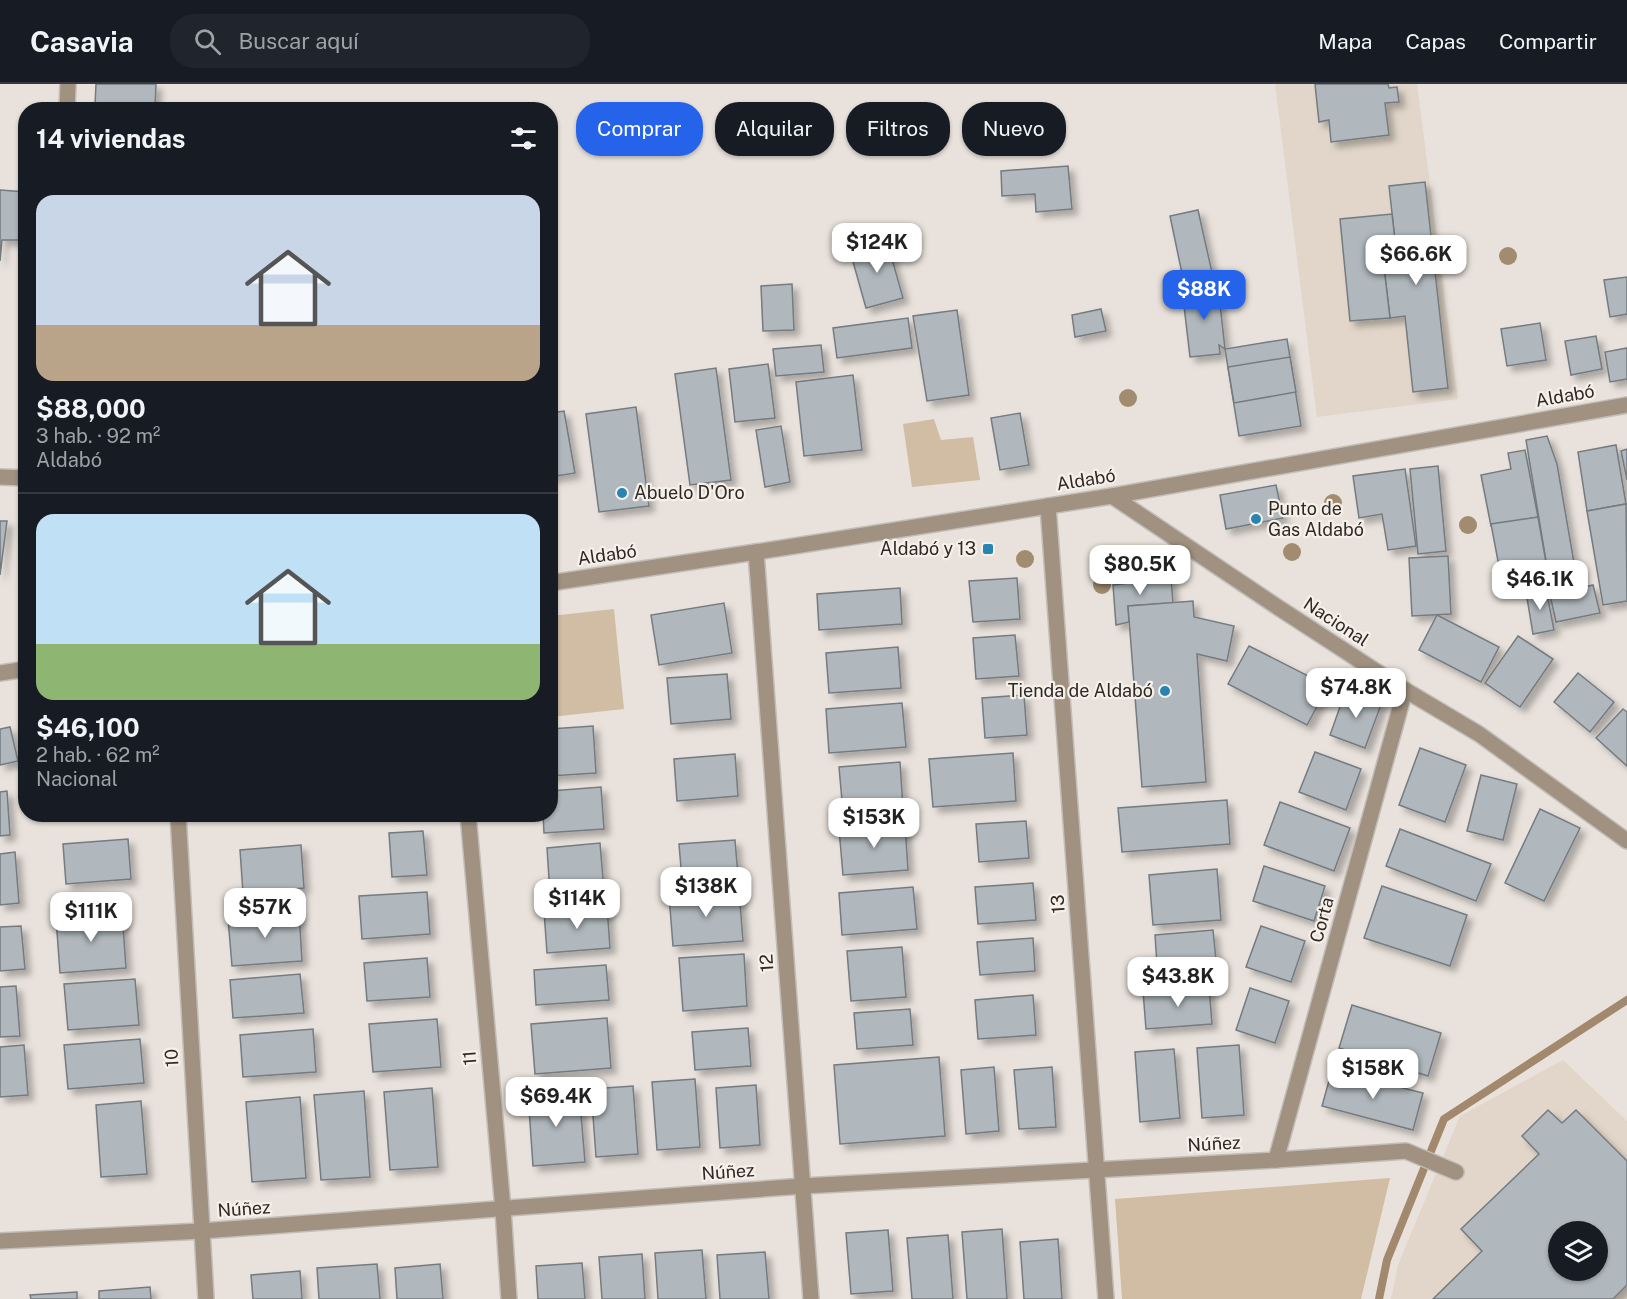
<!DOCTYPE html>
<html lang="es">
<meta charset="utf-8">
<style>
:root{--surface:#171b24;--page:#20242c;--text:#f1f3f6;--muted:#9ea1a6;--line:#363941;--accent:#2563eb}
body{margin:0;font-family:"Public Sans",sans-serif;background:var(--page);color:var(--text);height:100vh;display:flex;flex-direction:column;font-size:22px;white-space:nowrap}
*{box-sizing:border-box;margin:0}
p{font-size:20px;color:var(--muted)}
.icon{flex:none;width:33px;height:33px;fill:none;stroke:currentColor;stroke-width:2;stroke-linecap:round;stroke-linejoin:round}
.map{position:relative;flex:1;overflow:hidden}
.drawer{position:absolute;left:18px;top:18px;width:540px;height:720px;display:flex;flex-direction:column;background:var(--surface);border-radius:24px;box-shadow:0 2px 4px #0004}
.drawer>*{flex:none}
.hud{position:absolute;left:576px;top:18px;width:570px;height:54px;display:flex;gap:12px}
.tools{position:absolute;left:1548px;top:1137px;display:grid;gap:12px}
.tools a{display:grid;place-items:center;width:60px;height:60px;border-radius:50%;background:var(--surface);box-shadow:0 2px 4px #0004;font-size:30px}
.price{position:absolute;translate:-50% -51px;padding:0 14px;border-radius:12px;background:#fff;color:#222;font-size:20px;line-height:39px;filter:drop-shadow(0 2px 3px #0008)}
.price::after{content:'';position:absolute;left:50%;top:36px;width:18px;height:14px;margin-left:-9px;background:inherit;clip-path:polygon(0 0,100% 0,50% 100%)}
.price.active{background:var(--accent);color:#fff}
ul{padding:0;list-style:none}
li{display:grid;align-content:center;gap:12px;height:318px;padding:0 18px}
li+li{border-top:2px solid var(--line)}
li span{display:grid;place-items:center;height:186px;border-radius:18px;color:#555}
li>.icon{margin-inline-start:auto}
span .icon{width:108px;height:108px;fill:#fffc;stroke-width:1}
li b{font-size:26px}
h2{display:flex;justify-content:space-between;align-items:center;height:72px;padding:0 18px;font-size:26px}
.pill{padding:0 21px;border-radius:24px;background:var(--surface);box-shadow:0 2px 4px #0004;font-size:21px;line-height:54px}
.pill.active{background:var(--accent);color:#fff}
header{display:flex;align-items:center;gap:36px;box-sizing:border-box;height:84px;padding:0 30px;background:var(--surface);border-bottom:2px solid var(--line)}
header strong{font-size:28px}
nav{display:flex;gap:33px;margin-inline-start:auto;font-size:21px}
.search{width:420px;height:54px;background:var(--page);display:flex;align-items:center;gap:15px;box-sizing:border-box;padding:0 21px;border-radius:24px;color:var(--muted);font-size:22px}
.map>svg:first-child{display:block}
.built{fill:#e1d6c9;fill-rule:evenodd}
.green{fill:#d1bca4}
.lines{fill:none;stroke-linecap:round;stroke-linejoin:round}
.stream{stroke:#a2886c;stroke-width:8}
.building{fill:#b0b8bd;stroke:#747b80;stroke-width:1.5;fill-rule:evenodd;filter:url(#shadow)}
.minor-casing{stroke:#c3bdb8;stroke-width:18}
.minor{stroke:#a09180;stroke-width:15}
.tree{fill:#a28c6f}
.poi-dot{fill:#2885b2;stroke:#f6f0e9;stroke-width:2}
.labels{text-anchor:middle;stroke-width:4.5;stroke-linejoin:round;paint-order:stroke}
.street-label{font-size:18px;fill:#2c2927;stroke:#f6f0e9}
.poi-label{font-size:18px;fill:#2c2927;stroke:#f6f0e9;text-anchor:start}
</style>
<header>
<strong>Casavia</strong>
<div class="search"><svg class="icon" aria-label="search" viewBox="0 0 24 24"><circle cx="10" cy="10" r="6"/><path d="M15 15l6 6"/></svg>Buscar aquí</div>
<nav><a>Mapa</a><a>Capas</a><a>Compartir</a></nav>
</header>
<div class="map">
<svg width="1627" height="1215" viewBox="0 0 1627 1215">
<defs>
<filter id="shadow"><feDropShadow dx="5.5" dy="5.5" stdDeviation="3" flood-color="#0004"/></filter>
</defs>
<rect width="100%" height="100%" fill="#e9e2dc"/>
<g class="built">
<polygon points="1275,0 1417,0 1458,315 1317,333"/>
<path d="M1563,976l64,61v178h-236l7,-34 62,-149zM1558,1148h40v38h-40z"/>
</g>
<g class="green">
<polygon points="934,335 941,356 973,353 980,396 912,403 903,340"/>
<polygon points="614,525 624,625 551,633 551,532"/>
<polygon points="1390,1094 1361,1215 1122,1215 1115,1115"/>
</g>
<g class="lines">
<polyline class="stream" points="1379,1215 1387,1176 1444,1035 1627,916"/>
</g>
<g class="building">
<polygon points="96,0 156,0 155,24 95,21"/>
<polygon points="1315,0 1388,0 1389,4 1397,3 1399,18 1385,19 1389,51 1331,58 1329,36 1319,38"/>
<polygon points="1068,82 1072,125 1036,128 1035,110 1002,112 1001,87"/>
<polygon points="1425,98 1448,304 1413,308 1405,232 1390,234 1383,175 1397,174 1389,102"/>
<polygon points="0,106 26,108 26,156 2,156 0,177"/>
<polygon points="1198,126 1213,193 1184,199 1170,132"/>
<polygon points="1392,130 1397,174 1383,175 1390,234 1350,237 1340,135"/>
<polygon points="887,157 903,214 866,224 850,167"/>
<polygon points="1627,193 1627,230 1610,233 1604,196"/>
<polygon points="792,200 794,246 763,247 761,202"/>
<polygon points="1218,202 1225,265 1219,261 1220,270 1190,273 1182,205"/>
<polygon points="1101,225 1106,247 1075,253 1072,231"/>
<polygon points="957,226 969,311 927,317 913,232"/>
<polygon points="908,234 912,264 837,274 833,244"/>
<polygon points="1540,239 1546,276 1507,282 1501,245"/>
<polygon points="1596,252 1602,285 1571,291 1565,257"/>
<polygon points="1287,255 1301,342 1239,352 1225,265"/>
<polygon points="821,261 824,288 776,292 773,265"/>
<polygon points="1627,264 1627,295 1610,298 1605,268"/>
<polygon points="1290,273 1296,308 1234,319 1228,283"/>
<polygon points="768,280 775,334 735,338 729,285"/>
<polygon points="716,284 731,396 690,401 675,290"/>
<polygon points="853,291 862,366 804,372 796,298"/>
<polygon points="636,323 649,422 599,428 586,330"/>
<polygon points="564,327 575,389 550,393 550,329"/>
<polygon points="1020,329 1029,381 1000,386 991,334"/>
<polygon points="781,342 790,398 765,403 756,346"/>
<polygon points="1547,352 1557,380 1578,502 1551,507 1526,356"/>
<polygon points="1616,361 1626,420 1587,427 1578,368"/>
<polygon points="1627,365 1627,396 1621,367"/>
<polygon points="1525,366 1538,433 1491,442 1481,391 1511,385 1508,369"/>
<polygon points="1438,382 1446,467 1418,470 1410,385"/>
<polygon points="1405,385 1416,462 1388,466 1382,430 1359,434 1353,392"/>
<polygon points="1276,401 1283,434 1226,445 1220,411"/>
<polygon points="1626,420 1627,517 1603,521 1587,427"/>
<polygon points="1538,433 1547,484 1501,493 1491,440"/>
<polygon points="0,437 7,437 0,491"/>
<polygon points="1448,472 1451,530 1412,532 1409,474"/>
<polygon points="1017,494 1020,535 973,538 969,497"/>
<polygon points="1171,494 1173,519 1128,522 1129,538 1116,541 1113,501"/>
<polygon points="1593,501 1600,529 1556,538 1550,511"/>
<polygon points="900,504 902,540 819,546 817,510"/>
<polygon points="1546,505 1554,546 1533,550 1526,508"/>
<polygon points="1193,517 1194,533 1234,542 1227,577 1197,570 1206,698 1142,703 1128,522"/>
<polygon points="724,519 732,569 659,581 651,531"/>
<polygon points="1437,531 1499,563 1481,598 1419,566"/>
<polygon points="1015,551 1019,592 976,595 973,554"/>
<polygon points="1518,552 1553,575 1520,623 1485,599"/>
<polygon points="1249,562 1328,602 1307,641 1228,600"/>
<polygon points="898,563 901,604 829,609 826,569"/>
<polygon points="1578,589 1614,618 1590,648 1554,618"/>
<polygon points="727,590 731,635 671,640 667,594"/>
<polygon points="1346,606 1382,618 1365,664 1330,651"/>
<polygon points="1024,611 1027,651 985,654 982,614"/>
<polygon points="902,619 906,663 829,669 826,625"/>
<polygon points="1623,625 1627,628 1627,682 1596,654"/>
<polygon points="593,642 596,689 550,692 550,645"/>
<polygon points="10,643 18,677 0,681 0,645"/>
<polygon points="1420,664 1466,681 1445,738 1399,721"/>
<polygon points="1315,668 1361,685 1346,726 1299,708"/>
<polygon points="1013,669 1016,717 933,723 929,675"/>
<polygon points="735,670 738,712 677,717 674,675"/>
<polygon points="900,678 903,724 843,728 839,683"/>
<polygon points="1481,691 1517,700 1503,756 1467,747"/>
<polygon points="601,703 604,745 544,749 543,730 550,730 550,707"/>
<polygon points="7,707 10,751 0,752 0,708"/>
<polygon points="1227,716 1230,760 1122,768 1118,724"/>
<polygon points="1280,718 1350,744 1334,787 1264,761"/>
<polygon points="1540,725 1580,744 1544,817 1505,799"/>
<polygon points="1026,737 1029,774 979,778 976,740"/>
<polygon points="905,740 908,786 843,791 839,745"/>
<polygon points="1400,745 1491,780 1476,817 1386,782"/>
<polygon points="423,747 427,791 392,793 389,749"/>
<polygon points="128,755 131,795 66,800 63,760"/>
<polygon points="735,756 738,792 682,796 679,760"/>
<polygon points="600,759 604,807 550,810 547,764"/>
<polygon points="301,761 304,804 243,809 240,766"/>
<polygon points="15,768 19,819 0,821 0,770"/>
<polygon points="1264,782 1325,802 1314,837 1253,817"/>
<polygon points="1217,785 1221,836 1153,841 1149,791"/>
<polygon points="1033,799 1036,836 978,840 975,803"/>
<polygon points="1382,802 1467,831 1450,882 1364,854"/>
<polygon points="913,803 917,845 842,851 839,809"/>
<polygon points="739,806 743,857 673,862 669,811"/>
<polygon points="427,808 430,850 362,855 359,812"/>
<polygon points="607,822 610,864 547,869 544,827"/>
<polygon points="122,828 126,884 60,889 56,834"/>
<polygon points="299,828 302,877 232,882 228,834"/>
<polygon points="21,842 25,885 0,887 0,843"/>
<polygon points="1261,842 1305,857 1291,898 1246,883"/>
<polygon points="1213,846 1216,876 1157,881 1155,851"/>
<polygon points="1033,854 1035,887 980,891 977,858"/>
<polygon points="902,863 906,913 851,917 847,867"/>
<polygon points="744,870 747,922 683,927 679,874"/>
<polygon points="427,874 430,913 367,917 364,879"/>
<polygon points="606,881 609,916 536,921 534,886"/>
<polygon points="300,890 304,929 233,934 230,896"/>
<polygon points="135,895 139,941 68,946 64,900"/>
<polygon points="16,902 20,952 0,953 0,903"/>
<polygon points="1209,902 1212,940 1146,945 1143,907"/>
<polygon points="1250,904 1289,917 1275,959 1236,946"/>
<polygon points="1033,911 1036,951 978,955 975,916"/>
<polygon points="1352,921 1441,949 1428,992 1339,964"/>
<polygon points="910,925 913,961 857,965 854,929"/>
<polygon points="607,934 611,984 535,990 531,940"/>
<polygon points="437,935 441,983 373,988 369,940"/>
<polygon points="748,944 751,982 695,986 692,948"/>
<polygon points="313,945 316,988 243,993 240,951"/>
<polygon points="140,955 144,999 68,1005 64,961"/>
<polygon points="24,961 28,1011 0,1013 0,963"/>
<polygon points="1239,961 1244,1031 1202,1034 1197,964"/>
<polygon points="1174,965 1180,1034 1140,1038 1135,968"/>
<polygon points="939,973 945,1052 840,1060 834,981"/>
<polygon points="994,983 999,1047 966,1050 961,986"/>
<polygon points="1052,983 1056,1043 1019,1045 1014,986"/>
<polygon points="1332,986 1423,1009 1413,1046 1322,1022"/>
<polygon points="695,995 700,1063 657,1066 652,998"/>
<polygon points="756,1001 760,1061 720,1064 716,1004"/>
<polygon points="633,1002 638,1070 596,1073 591,1005"/>
<polygon points="432,1004 438,1083 390,1086 384,1008"/>
<polygon points="579,1006 585,1078 533,1082 528,1010"/>
<polygon points="364,1007 370,1093 321,1096 314,1011"/>
<polygon points="300,1013 306,1094 252,1098 246,1018"/>
<polygon points="141,1017 147,1090 101,1093 96,1021"/>
<path d="M1548,1026l14,13 14,-13 51,51v124l-14,14h-180l49,-48 -21,-22 78,-75 -17,-18zM1558,1148h40v38h-40z"/>
<polygon points="1002,1145 1007,1215 967,1215 962,1148"/>
<polygon points="888,1146 893,1207 851,1210 846,1149"/>
<polygon points="948,1151 953,1215 912,1215 907,1154"/>
<polygon points="1058,1155 1062,1215 1024,1215 1020,1158"/>
<polygon points="702,1166 706,1215 658,1215 655,1169"/>
<polygon points="765,1168 769,1215 720,1215 717,1171"/>
<polygon points="642,1170 645,1215 602,1215 599,1173"/>
<polygon points="582,1179 585,1215 538,1215 536,1182"/>
<polygon points="377,1180 380,1215 319,1215 317,1184"/>
<polygon points="440,1180 443,1215 397,1215 395,1184"/>
<polygon points="300,1187 302,1215 253,1215 251,1191"/>
<polygon points="150,1203 151,1215 99,1215 99,1207"/>
<polygon points="77,1208 77,1215 31,1215 30,1211"/>
</g>
<g class="lines">
<defs>
<g id="minor">
<polyline points="67,26 68,0"/>
<polyline points="0,393 26,394"/>
<polyline points="1112,412 1279,524 1405,606 1479,650 1627,757"/>
<polyline points="1048,422 1106,1215"/>
<polyline points="756,468 811,1215"/>
<polyline points="550,499 756,468 1112,412 1627,321"/>
<polyline points="0,589 26,585"/>
<polyline points="178,730 206,1215"/>
<polyline points="468,730 503,1125 509,1215"/>
<polyline points="1276,1076 1405,606"/>
<polyline points="0,1157 202,1147 803,1102 1276,1076 1406,1067 1456,1088"/>
</g>
</defs>
<use href="#minor" class="minor-casing"/>
<use href="#minor" class="minor"/>
</g>
<g class="tree">
<circle cx="1508" cy="172" r="9"/>
<circle cx="1128" cy="314" r="9"/>
<circle cx="1333" cy="419" r="9"/>
<circle cx="1468" cy="441" r="9"/>
<circle cx="1292" cy="468" r="9"/>
<circle cx="1025" cy="475" r="9"/>
<circle cx="1102" cy="501" r="9"/>
</g>
<g class="poi-dot">
<circle cx="622" cy="409" r="6"/>
<circle cx="1256" cy="435" r="6"/>
<rect x="982" y="459" width="12" height="12" rx="3"/>
<circle cx="1165" cy="607" r="6"/>
</g>
<g class="labels">
<g class="street-label">
<text transform="translate(1565 312) rotate(-10)" y="6">Aldabó</text>
<text transform="translate(1086 396) rotate(-9)" y="6">Aldabó</text>
<text transform="translate(607 471) rotate(-8)" y="6">Aldabó</text>
<text transform="translate(1336 538) rotate(33)" y="6">Nacional</text>
<text transform="translate(1058 820) rotate(-94)" y="6">13</text>
<text transform="translate(1322 836) rotate(-75)" y="6">Corta</text>
<text transform="translate(767 879) rotate(-94)" y="6">12</text>
<text transform="translate(172 974) rotate(-93)" y="6">10</text>
<text transform="translate(470 974) rotate(-95)" y="6">11</text>
<text transform="translate(1214 1060) rotate(-3)" y="6">Núñez</text>
<text transform="translate(728 1088) rotate(-4)" y="6">Núñez</text>
<text transform="translate(244 1125) rotate(-4)" y="6">Núñez</text>
</g>
<g class="poi-label">
<text x="634" y="415">Abuelo D'Oro</text>
<text x="1268" y="431">Punto de<tspan x="1268" dy="21">Gas Aldabó</tspan></text>
<text x="976" y="471" text-anchor="end">Aldabó y 13</text>
<text x="1153" y="613" text-anchor="end">Tienda de Aldabó</text>
</g>
</g>
</svg>
<div class="tools">
<a><svg class="icon" aria-label="layers" viewBox="0 0 24 24"><path d="M12 4l9 5-9 5-9-5zM3 14l9 5 9-5"/></svg></a>
</div>
<b class="price" style="left:877px;top:190px">$124K</b>
<b class="price" style="left:1416px;top:202px">$66.6K</b>
<b class="price active" style="left:1204px;top:237px">$88K</b>
<b class="price" style="left:1140px;top:512px">$80.5K</b>
<b class="price" style="left:1540px;top:527px">$46.1K</b>
<b class="price" style="left:1356px;top:635px">$74.8K</b>
<b class="price" style="left:874px;top:765px">$153K</b>
<b class="price" style="left:706px;top:834px">$138K</b>
<b class="price" style="left:577px;top:846px">$114K</b>
<b class="price" style="left:265px;top:855px">$57K</b>
<b class="price" style="left:91px;top:859px">$111K</b>
<b class="price" style="left:1178px;top:924px">$43.8K</b>
<b class="price" style="left:1373px;top:1016px">$158K</b>
<b class="price" style="left:556px;top:1044px">$69.4K</b>
<div class="hud">
<a class="pill active">Comprar</a>
<a class="pill">Alquilar</a>
<a class="pill">Filtros</a>
<a class="pill">Nuevo</a>
</div>
<section class="drawer">
<h2>14 viviendas<svg class="icon" aria-label="filters" viewBox="0 0 24 24"><path d="M4 7h16M4 17h16"/><circle cx="9" cy="7" r="2"/><circle cx="15" cy="17" r="2"/></svg></h2>
<ul>
<li><span style="background:linear-gradient(#c9d6e8 70%,#b9a48a 0)"><svg class="icon" aria-label="home" viewBox="0 0 24 24"><path d="M3 11l9-7 9 7M6 9v11h12V9"/></svg></span><div><b>$88,000</b><p>3 hab. · 92 m²</p><p>Aldabó</p></div></li>
<li><span style="background:linear-gradient(#bfe0f5 70%,#8fb573 0)"><svg class="icon" aria-label="home" viewBox="0 0 24 24"><path d="M3 11l9-7 9 7M6 9v11h12V9"/></svg></span><div><b>$46,100</b><p>2 hab. · 62 m²</p><p>Nacional</p></div></li>
</ul>
</section>
</div>
